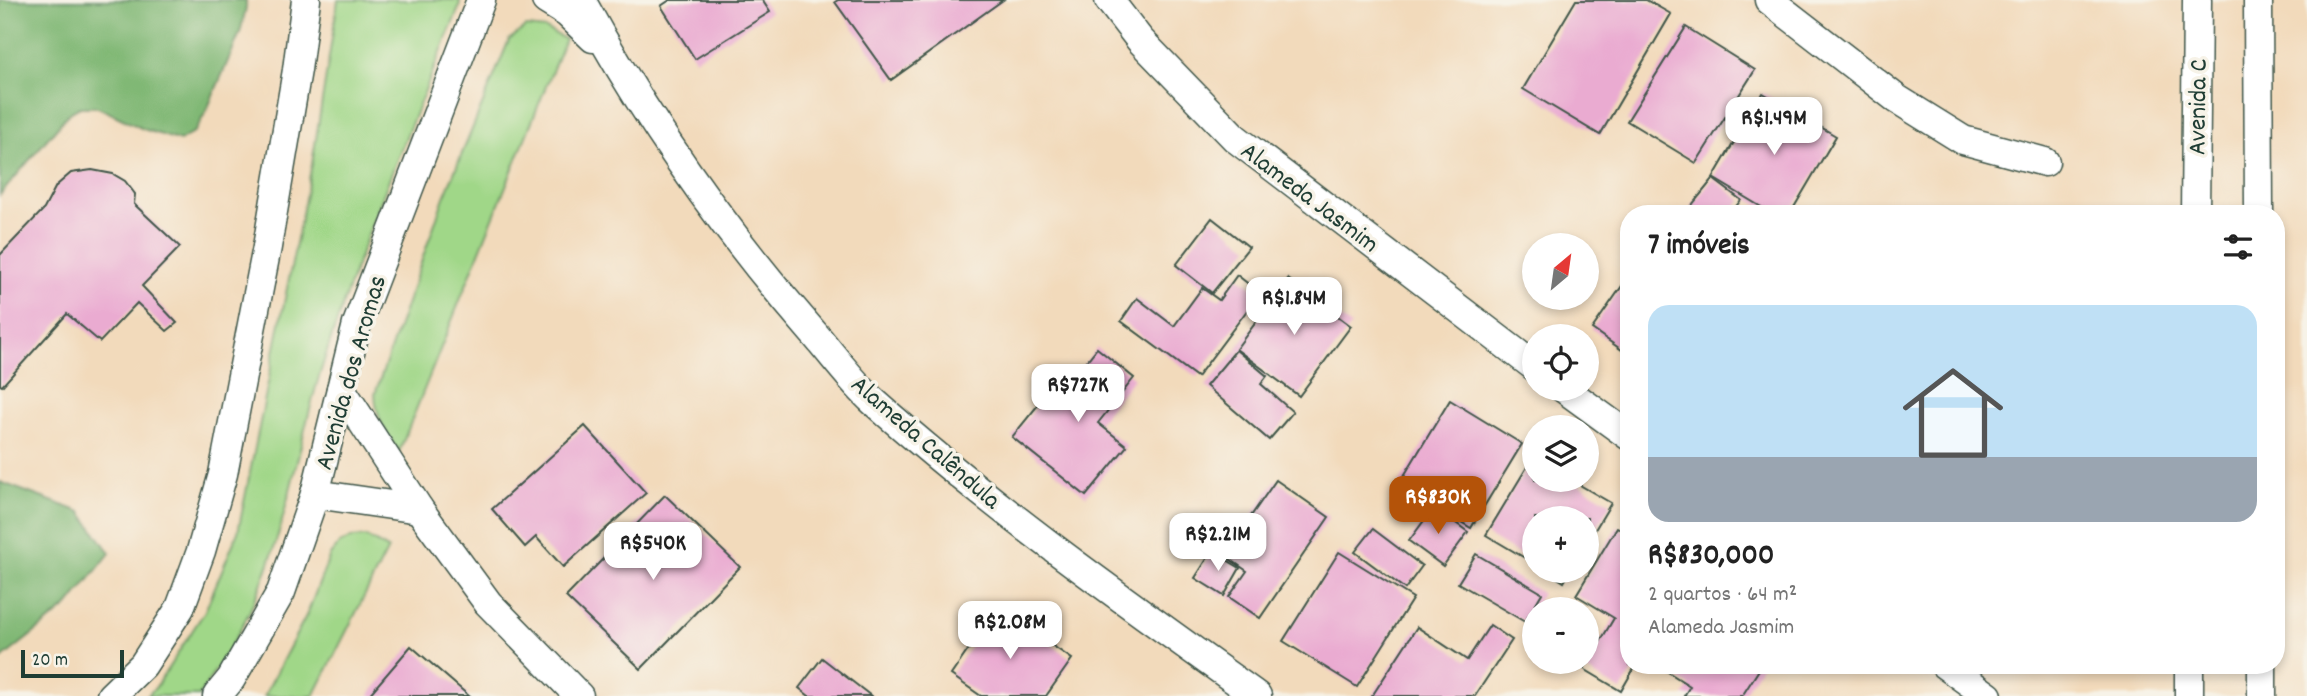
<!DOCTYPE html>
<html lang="pt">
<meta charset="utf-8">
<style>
:root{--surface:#fff;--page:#f2f2f2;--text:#222;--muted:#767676;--line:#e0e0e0;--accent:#b45309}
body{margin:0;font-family:Dekko,sans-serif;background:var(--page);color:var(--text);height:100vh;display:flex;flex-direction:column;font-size:26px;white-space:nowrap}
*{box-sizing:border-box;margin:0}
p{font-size:23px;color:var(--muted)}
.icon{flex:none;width:38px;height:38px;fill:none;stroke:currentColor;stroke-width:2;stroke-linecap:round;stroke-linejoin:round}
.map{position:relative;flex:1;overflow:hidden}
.sheet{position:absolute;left:1620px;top:205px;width:665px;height:469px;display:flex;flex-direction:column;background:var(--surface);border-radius:28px;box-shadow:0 4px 10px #0003}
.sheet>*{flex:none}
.needle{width:46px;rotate:29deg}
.controls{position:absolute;left:1522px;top:233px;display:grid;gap:14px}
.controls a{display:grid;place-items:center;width:77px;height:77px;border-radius:50%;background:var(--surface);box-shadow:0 4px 10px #0003;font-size:35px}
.scale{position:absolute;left:21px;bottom:18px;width:103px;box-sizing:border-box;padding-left:7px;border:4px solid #1f3d34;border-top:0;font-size:19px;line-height:24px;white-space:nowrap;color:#1f3d34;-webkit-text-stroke:5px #f7f3e8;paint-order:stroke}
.price{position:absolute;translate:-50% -60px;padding:0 16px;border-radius:14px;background:#fff;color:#222;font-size:23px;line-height:46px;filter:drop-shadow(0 2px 4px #0008)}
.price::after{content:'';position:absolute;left:50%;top:42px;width:21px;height:16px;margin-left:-10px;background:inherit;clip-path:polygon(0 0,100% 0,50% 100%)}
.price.current{background:var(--accent);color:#fff}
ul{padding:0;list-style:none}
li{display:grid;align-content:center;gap:14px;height:371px;padding:0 28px}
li+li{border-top:2px solid var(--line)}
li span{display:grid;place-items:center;height:217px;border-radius:21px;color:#555}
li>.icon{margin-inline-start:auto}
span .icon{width:126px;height:126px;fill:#fffc;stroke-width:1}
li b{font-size:30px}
h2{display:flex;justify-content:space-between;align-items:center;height:84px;padding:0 28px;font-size:30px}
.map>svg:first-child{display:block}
.green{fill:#a0d788;stroke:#608a5e;stroke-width:2}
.forest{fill:#80b874;stroke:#507a54;stroke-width:2}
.building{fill:#eaabd1}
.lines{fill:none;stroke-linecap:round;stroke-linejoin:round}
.minor-casing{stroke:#3f5548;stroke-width:31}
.minor{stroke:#fff;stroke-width:28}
.labels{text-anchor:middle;stroke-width:7;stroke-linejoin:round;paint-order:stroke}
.street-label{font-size:26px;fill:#1f3d34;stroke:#f7f3e8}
</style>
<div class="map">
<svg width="2307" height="696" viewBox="0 0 2307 696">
<rect width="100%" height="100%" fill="#f7f3e8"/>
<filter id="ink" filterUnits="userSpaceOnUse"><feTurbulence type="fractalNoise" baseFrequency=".0143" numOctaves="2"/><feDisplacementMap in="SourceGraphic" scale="14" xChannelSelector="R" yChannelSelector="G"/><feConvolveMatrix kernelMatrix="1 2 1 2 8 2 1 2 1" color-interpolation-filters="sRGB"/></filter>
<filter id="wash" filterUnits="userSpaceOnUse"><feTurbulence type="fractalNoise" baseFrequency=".00686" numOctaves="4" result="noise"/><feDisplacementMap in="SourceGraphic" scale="28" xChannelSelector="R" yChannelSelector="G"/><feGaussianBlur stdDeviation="1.57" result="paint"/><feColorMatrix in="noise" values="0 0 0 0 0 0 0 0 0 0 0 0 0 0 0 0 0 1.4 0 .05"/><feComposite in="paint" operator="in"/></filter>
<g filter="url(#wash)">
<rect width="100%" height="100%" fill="#f2dabb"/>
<g class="green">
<path d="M338,0h122l-1,8c-51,123 -102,245 -141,372 -22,75 -33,153 -65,224 -14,32 -35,62 -54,92h-52l9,-9 49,-76 33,-79 74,-368z"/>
<path d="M526,27l20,2 19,10 -166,413c-14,-20 -23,-34 -24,-58l69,-197 65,-157z"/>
<polygon points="366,537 388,549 314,696 264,696 308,612 330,555 339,544 351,538"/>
</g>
<g class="forest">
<polygon points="0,0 246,0 246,8 240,33 206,112 195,131 180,141 143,129 98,107 80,107 69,113 0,195"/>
<polygon points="0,482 81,512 110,553 68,606 0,660"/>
</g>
<g id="blocks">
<g class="building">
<polygon points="670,0 762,0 770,12 695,59 661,6"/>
<polygon points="838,0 1003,0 891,80 835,2"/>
<polygon points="1576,0 1646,0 1671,14 1600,135 1523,89"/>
<polygon points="1686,27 1755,70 1696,163 1627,121"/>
<polygon points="1763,93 1836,136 1790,214 1773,214 1713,178"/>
<polygon points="92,170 113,174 125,181 135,194 134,204 180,247 142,286 177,323 167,331 137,303 100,342 67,314 2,386 0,385 0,255 44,209 56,186 71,173"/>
<polygon points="1713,179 1741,200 1730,214 1701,214 1691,206"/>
<polygon points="1212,218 1249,247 1212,293 1176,265"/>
<polygon points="1237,275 1260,293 1197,377 1121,321 1137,298 1174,326 1202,288 1219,300"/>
<polygon points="1629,276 1629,355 1592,329"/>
<polygon points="1288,279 1351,326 1299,396 1236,349"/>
<polygon points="1097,348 1134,378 1098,423 1127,446 1086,496 1012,437 1055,384 1063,391"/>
<polygon points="1236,350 1267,376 1261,384 1293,412 1269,440 1206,386"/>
<polygon points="1450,400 1522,444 1471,528 1399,484"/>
<polygon points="585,426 646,493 563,567 536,537 525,547 492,509"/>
<polygon points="1533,457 1535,458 1535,480 1571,480 1611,503 1587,543 1587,518 1535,518 1535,564 1486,535"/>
<polygon points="1276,480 1329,517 1260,618 1229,597 1247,571 1224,555"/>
<polygon points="665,495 740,567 641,669 566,597"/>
<polygon points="1434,507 1468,532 1443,566 1409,541"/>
<polygon points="1617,527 1629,534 1629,665 1636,665 1621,691 1584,669 1614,618 1576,595"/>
<polygon points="1373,529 1422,566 1405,589 1355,552"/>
<polygon points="1212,551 1240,568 1224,596 1195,578"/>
<polygon points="1339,552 1413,598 1357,687 1283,641"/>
<polygon points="1476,554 1542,593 1525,622 1458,583"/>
<polygon points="1545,570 1571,570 1564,582"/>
<polygon points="997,608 1072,659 1046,696 981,696 951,675"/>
<polygon points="1490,625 1512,640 1475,696 1372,696 1417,627 1467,660"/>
<polygon points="411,646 469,696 368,696"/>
<polygon points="822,658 871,696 809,696 799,688"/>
<polygon points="1657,665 1762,665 1742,696 1684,696 1690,686"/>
</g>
</g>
</g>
<g filter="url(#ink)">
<use href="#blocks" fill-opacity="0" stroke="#3f5548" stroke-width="2"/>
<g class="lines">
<defs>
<g id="minor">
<polyline points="546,0 567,13 593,38"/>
<path d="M581,0c64,118 142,229 230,330 21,24 40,51 63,72 120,107 252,200 383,294"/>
<polyline points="1109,0 1140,40 1235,138 1535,367"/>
<polyline points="1769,0 1897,99 1963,140 2045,162"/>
<polyline points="2258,0 2259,214"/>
<polyline points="2195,214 2197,0"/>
<polyline points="1563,388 1629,436"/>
<polyline points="341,389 419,509 488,603 579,696"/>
<polyline points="315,494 419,509"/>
<polyline points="1945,665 1988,696"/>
<polyline points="2262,665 2262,696"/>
<polyline points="111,696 143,665 180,608 201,551 223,474 267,247 297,70 306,0"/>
<polyline points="217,696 231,679 281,592 315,494 357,324 481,0"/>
<polyline points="2189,696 2189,665"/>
</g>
</defs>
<use href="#minor" class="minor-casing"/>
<use href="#minor" class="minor"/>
</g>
</g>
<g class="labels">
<g class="street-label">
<text transform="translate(2196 107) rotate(-89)" y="9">Avenida C</text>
<text transform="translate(1311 196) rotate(37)" y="9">Alameda Jasmim</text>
<text transform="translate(349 372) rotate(-74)" y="9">Avenida dos Aromas</text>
<text transform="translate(927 441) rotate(41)" y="9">Alameda Calêndula</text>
</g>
</g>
</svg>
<div class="controls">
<a><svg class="needle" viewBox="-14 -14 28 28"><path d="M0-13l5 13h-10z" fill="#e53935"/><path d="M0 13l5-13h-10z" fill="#767676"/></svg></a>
<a><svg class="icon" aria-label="locate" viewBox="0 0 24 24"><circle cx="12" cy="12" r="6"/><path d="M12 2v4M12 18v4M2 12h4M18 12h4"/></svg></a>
<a><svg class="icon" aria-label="layers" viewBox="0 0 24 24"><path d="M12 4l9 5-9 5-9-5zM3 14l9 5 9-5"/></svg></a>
<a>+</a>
<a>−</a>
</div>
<div class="scale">20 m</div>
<b class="price" style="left:1774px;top:157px">R$1.49M</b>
<b class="price" style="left:1294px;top:337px">R$1.84M</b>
<b class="price" style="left:1078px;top:424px">R$727K</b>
<b class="price current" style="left:1438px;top:536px">R$830K</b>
<b class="price" style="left:1218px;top:573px">R$2.21M</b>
<b class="price" style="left:653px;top:582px">R$540K</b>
<b class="price" style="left:1010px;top:661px">R$2.08M</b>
<section class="sheet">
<h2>7 imóveis<svg class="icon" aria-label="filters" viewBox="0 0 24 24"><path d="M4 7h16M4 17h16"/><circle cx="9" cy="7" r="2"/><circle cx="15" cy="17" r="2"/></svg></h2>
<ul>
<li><span style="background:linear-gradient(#bfe0f5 70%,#9aa5b1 0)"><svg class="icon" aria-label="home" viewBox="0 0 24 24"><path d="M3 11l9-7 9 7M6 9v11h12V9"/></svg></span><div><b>R$830,000</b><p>2 quartos · 64 m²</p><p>Alameda Jasmim</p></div></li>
</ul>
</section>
</div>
